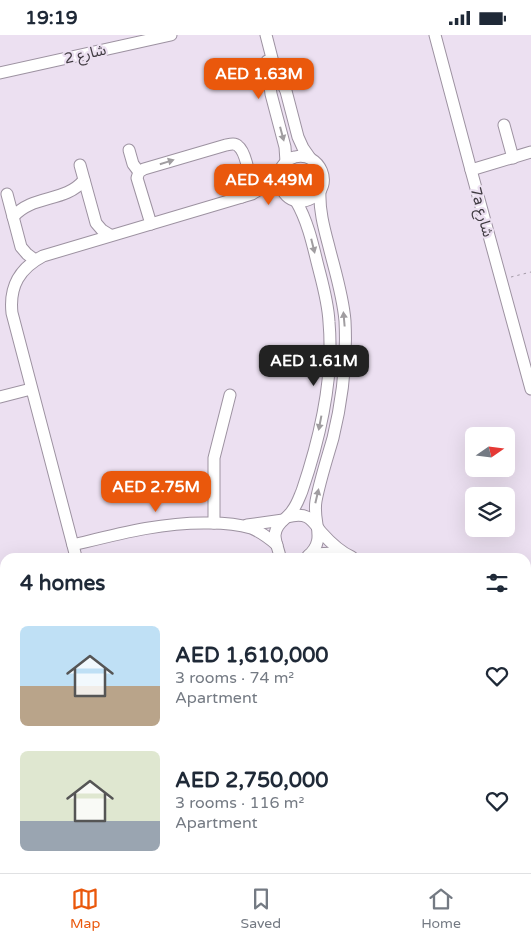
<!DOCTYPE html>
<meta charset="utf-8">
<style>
:root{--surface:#fff;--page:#f6f6f7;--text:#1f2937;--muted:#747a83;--line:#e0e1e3;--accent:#ea580c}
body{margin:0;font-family:"Varela Round","Noto Sans Arabic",sans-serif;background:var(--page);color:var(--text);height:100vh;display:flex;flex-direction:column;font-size:19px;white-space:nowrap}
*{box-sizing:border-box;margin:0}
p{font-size:16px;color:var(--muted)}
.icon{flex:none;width:28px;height:28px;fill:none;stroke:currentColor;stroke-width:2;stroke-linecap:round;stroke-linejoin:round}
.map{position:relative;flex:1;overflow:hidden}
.drawer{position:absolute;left:0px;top:518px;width:531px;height:321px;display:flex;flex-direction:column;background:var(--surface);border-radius:15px 15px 0 0;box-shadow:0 5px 20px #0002}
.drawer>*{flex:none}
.needle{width:32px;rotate:76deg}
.controls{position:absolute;left:465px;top:392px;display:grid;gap:10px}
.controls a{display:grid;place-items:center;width:50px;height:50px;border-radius:8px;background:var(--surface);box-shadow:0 5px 20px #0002;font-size:25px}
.price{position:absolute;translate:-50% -42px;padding:0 11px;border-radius:10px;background:var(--accent);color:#fff;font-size:16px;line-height:32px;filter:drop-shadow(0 1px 2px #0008)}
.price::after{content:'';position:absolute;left:50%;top:30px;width:15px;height:11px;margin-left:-8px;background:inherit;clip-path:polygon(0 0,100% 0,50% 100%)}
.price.on{background:#222;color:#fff}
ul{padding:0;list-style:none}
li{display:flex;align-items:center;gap:15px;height:125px;padding:0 20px}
li span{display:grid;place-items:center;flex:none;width:140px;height:100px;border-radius:8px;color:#555}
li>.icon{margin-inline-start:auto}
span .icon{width:60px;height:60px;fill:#fffc;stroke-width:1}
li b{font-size:21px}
h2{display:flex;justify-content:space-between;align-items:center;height:60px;padding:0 20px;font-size:21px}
.status{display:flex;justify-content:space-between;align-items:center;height:35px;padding:0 25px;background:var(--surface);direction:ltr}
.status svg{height:14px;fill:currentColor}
.tabs{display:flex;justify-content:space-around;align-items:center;height:70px;border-top:1px solid var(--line);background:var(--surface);font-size:14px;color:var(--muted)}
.tabs a{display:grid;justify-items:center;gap:2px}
.tabs .on{color:var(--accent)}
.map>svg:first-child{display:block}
.building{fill:#b5a9b9}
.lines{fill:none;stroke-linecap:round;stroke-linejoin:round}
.minor-casing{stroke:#9d92a1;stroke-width:13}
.highway-casing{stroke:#9d92a1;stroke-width:18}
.path{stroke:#a39aa7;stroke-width:1;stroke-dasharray:2.5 4;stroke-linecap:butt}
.minor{stroke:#fff;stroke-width:11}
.highway{stroke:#fff;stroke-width:16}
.oneway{fill:#a09da0}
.labels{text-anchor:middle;stroke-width:4.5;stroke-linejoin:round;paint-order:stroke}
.street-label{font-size:15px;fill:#403b42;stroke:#ece0f1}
</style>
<div class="status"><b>19:19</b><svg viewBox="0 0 49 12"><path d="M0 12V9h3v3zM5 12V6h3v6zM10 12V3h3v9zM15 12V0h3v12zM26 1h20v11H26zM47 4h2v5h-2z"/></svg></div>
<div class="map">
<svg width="531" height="838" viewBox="0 0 531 838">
<rect width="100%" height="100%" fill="#ece0f1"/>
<polygon class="building" points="67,834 108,834 109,838 69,838"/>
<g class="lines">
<defs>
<g id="minor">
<polyline points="266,0 274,31 286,56 298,102 303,113 310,123"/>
<polyline points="435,0 471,135 531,354"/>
<polyline points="267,26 271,59 285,112 286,127"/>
<polyline points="0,38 171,0"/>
<polyline points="504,90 513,123"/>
<polyline points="129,115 133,129 139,137"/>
<polyline points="80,130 96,188 102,195 110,200"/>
<polyline points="471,135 531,117"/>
<polyline points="7,159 21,212 27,219 35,225"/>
<path d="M13,182c20,-23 52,-14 71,-37"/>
<path d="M151,189l-14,-46 2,-6 5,-3 82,-24c5,-1 9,-2 12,1 7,5 12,28 11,36 -1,5 -4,10 -7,15"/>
<polyline points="0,362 31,354"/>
<path d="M287,482c7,-2 14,-3 20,0 6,3 10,10 14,15 8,9 19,20 31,25"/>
<polyline points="214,488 214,423 230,360"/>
<polyline points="247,490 283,485"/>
<path d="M73,510c45,-11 89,-23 136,-22 14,0 29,1 42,5 10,4 18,10 26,17"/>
<path d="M309,520c12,-2 24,-3 37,0"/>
<path d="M76,522l-64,-244c-3,-27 8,-45 31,-57l209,-62c8,-5 16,-9 22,-16 7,-8 10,-19 21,-21 25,-6 40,29 17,41 -21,11 -36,-8 -32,-27"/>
<path d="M280,522c-1,-7 -5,-14 -5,-22 1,-12 11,-15 17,-24 5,-6 7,-13 10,-20 18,-53 32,-114 27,-169 -1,-21 -7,-40 -12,-60 -5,-21 -10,-42 -21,-61"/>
<path d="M307,522c21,-18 5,-33 9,-56 4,-21 11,-42 17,-63 9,-37 14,-78 12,-117 -2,-25 -10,-50 -16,-74 -5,-19 -10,-37 -9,-56"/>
<polyline points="0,640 5,639"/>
<polyline points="0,659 5,659"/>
<polyline points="0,678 5,671"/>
<polyline points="526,715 531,720"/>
<polyline points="0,716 5,730"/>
<polyline points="526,731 531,730"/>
<polyline points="526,753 531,756"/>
<polyline points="40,834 41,838"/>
<polyline points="125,834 126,838"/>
<polyline points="419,838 419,834"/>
<polyline points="433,838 434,834"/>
</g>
<polyline id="highway" points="0,837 0,838"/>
</defs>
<use href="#minor" class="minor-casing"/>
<use href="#highway" class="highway-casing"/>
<g class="path">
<polyline points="511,242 531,237"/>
<polyline points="54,834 55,838"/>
<polyline points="173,834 174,838"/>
<polyline points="279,834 281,838"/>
<polyline points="313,834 315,838"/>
<polyline points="335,834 339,838"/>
<polyline points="362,838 366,834"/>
<polyline points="408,838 408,834"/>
<polyline points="446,838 446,834"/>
</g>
<use href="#minor" class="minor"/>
<use href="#highway" class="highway"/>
</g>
<defs><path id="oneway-solid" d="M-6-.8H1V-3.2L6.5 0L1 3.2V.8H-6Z" transform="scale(1.25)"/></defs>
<g class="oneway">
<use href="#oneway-solid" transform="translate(282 99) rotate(75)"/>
<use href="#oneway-solid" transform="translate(167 127) rotate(-17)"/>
<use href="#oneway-solid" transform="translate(313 211) rotate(76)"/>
<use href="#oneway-solid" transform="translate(344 284) rotate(-95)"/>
<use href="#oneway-solid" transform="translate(320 388) rotate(101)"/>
<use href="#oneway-solid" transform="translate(317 461) rotate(-77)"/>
</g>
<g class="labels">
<g class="street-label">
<text transform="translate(85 19) rotate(-13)" y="5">شارع 2</text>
<text transform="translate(482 177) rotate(75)" y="5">7a شارع</text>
</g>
</g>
</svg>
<div class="controls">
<a><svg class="needle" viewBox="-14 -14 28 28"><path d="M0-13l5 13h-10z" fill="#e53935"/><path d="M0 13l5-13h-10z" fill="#747a83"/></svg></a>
<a><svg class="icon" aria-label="layers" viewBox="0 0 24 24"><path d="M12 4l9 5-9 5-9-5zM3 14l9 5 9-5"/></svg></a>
</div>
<b class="price" style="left:259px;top:65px">AED 1.63M</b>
<b class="price" style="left:269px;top:171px">AED 4.49M</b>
<b class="price on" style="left:314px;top:352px">AED 1.61M</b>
<b class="price" style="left:156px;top:478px">AED 2.75M</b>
<section class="drawer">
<h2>4 homes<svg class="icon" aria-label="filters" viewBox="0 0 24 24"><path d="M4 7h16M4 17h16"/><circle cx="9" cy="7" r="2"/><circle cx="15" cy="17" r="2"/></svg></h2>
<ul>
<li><span style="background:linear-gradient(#bfe0f5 60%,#b9a48a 0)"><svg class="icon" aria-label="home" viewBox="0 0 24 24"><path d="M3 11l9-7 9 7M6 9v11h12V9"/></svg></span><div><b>AED 1,610,000</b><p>3 rooms · 74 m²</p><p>Apartment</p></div><svg class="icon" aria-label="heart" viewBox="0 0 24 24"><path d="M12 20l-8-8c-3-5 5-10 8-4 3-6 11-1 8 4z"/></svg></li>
<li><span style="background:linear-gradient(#dfe7d0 70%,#9aa5b1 0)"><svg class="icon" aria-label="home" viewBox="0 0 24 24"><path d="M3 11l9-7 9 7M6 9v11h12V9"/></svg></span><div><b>AED 2,750,000</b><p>3 rooms · 116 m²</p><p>Apartment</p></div><svg class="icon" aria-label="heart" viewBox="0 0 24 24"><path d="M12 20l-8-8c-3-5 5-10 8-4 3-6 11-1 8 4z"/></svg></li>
</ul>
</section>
</div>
<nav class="tabs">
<a class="on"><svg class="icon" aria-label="map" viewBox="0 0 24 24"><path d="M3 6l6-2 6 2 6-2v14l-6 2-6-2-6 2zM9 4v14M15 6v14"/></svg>Map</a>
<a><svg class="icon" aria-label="saved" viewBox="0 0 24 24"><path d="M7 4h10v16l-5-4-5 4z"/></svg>Saved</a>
<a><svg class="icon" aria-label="home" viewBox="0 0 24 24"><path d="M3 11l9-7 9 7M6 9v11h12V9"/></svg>Home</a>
</nav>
